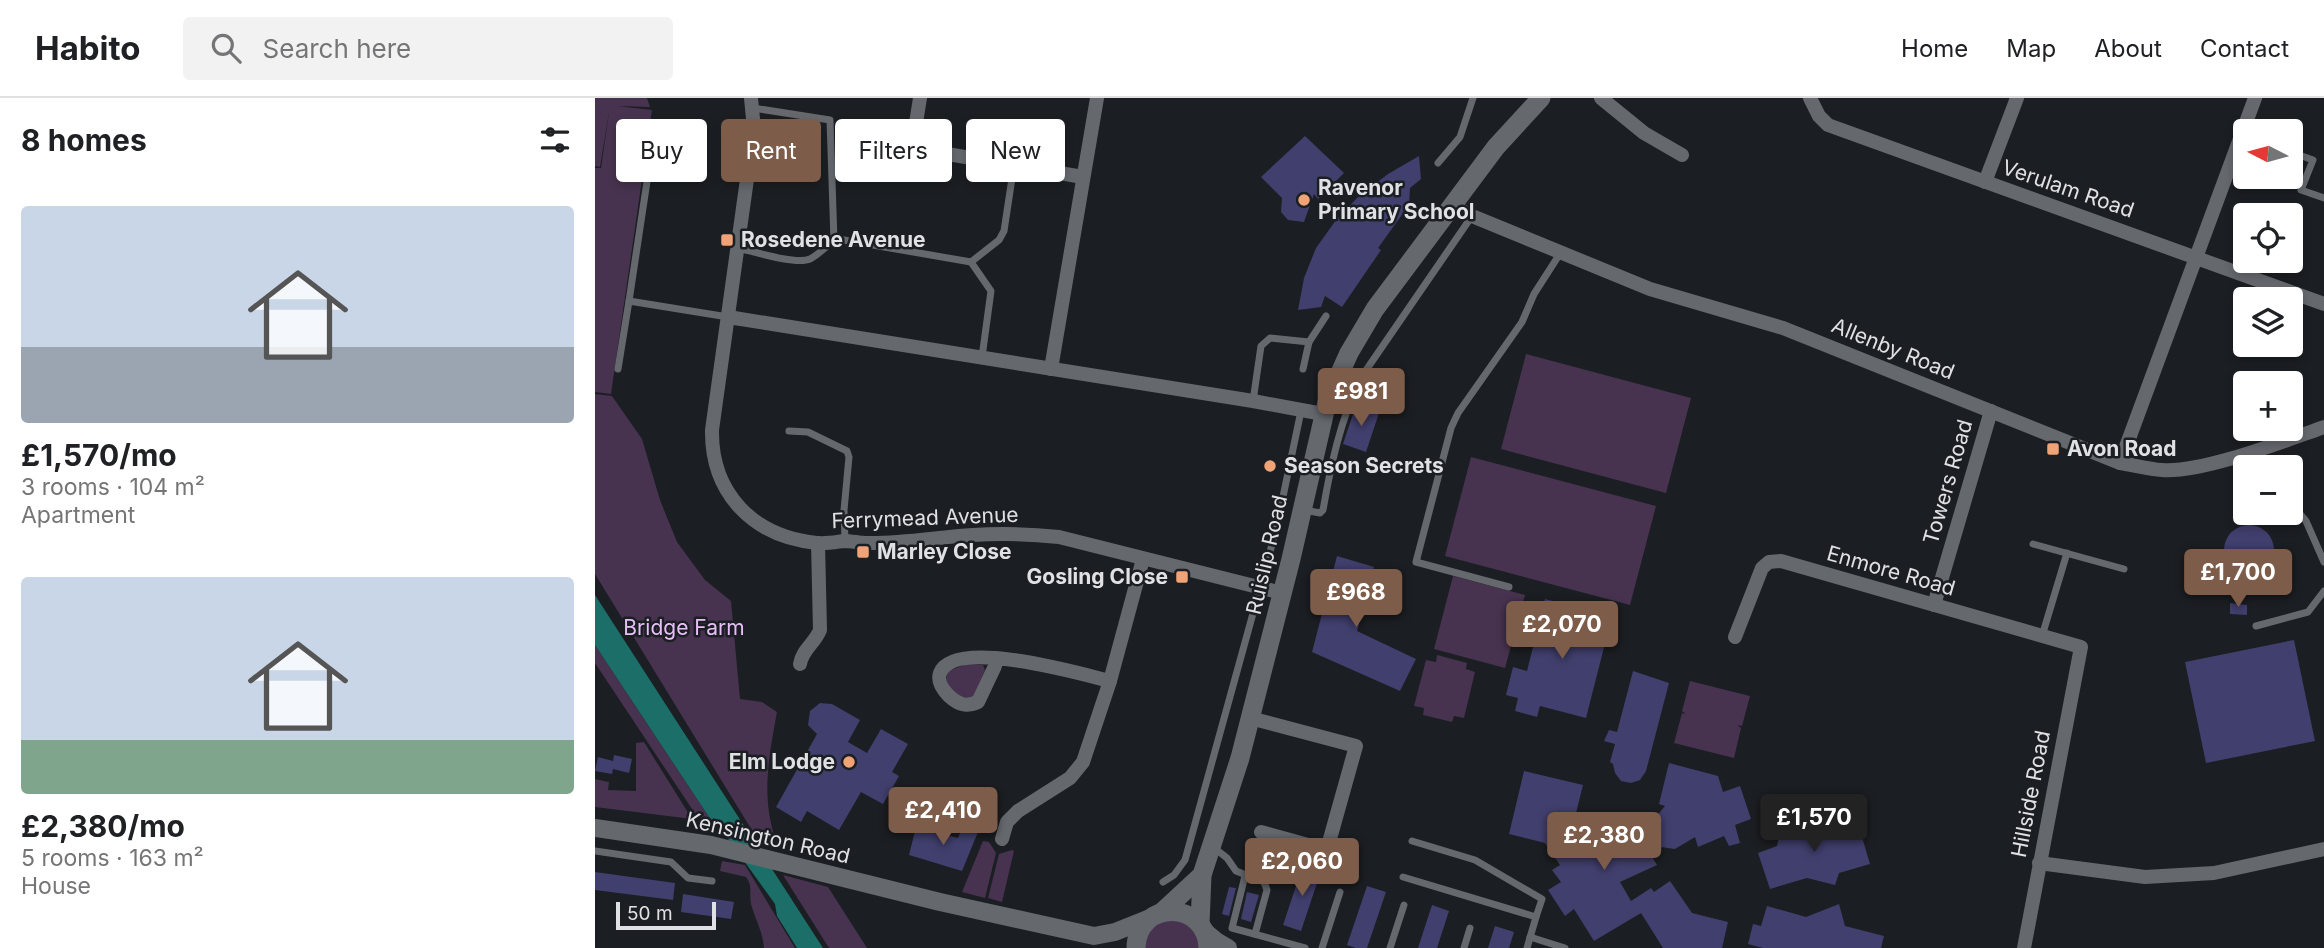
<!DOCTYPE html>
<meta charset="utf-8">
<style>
:root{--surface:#fff;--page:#f2f2f2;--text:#202124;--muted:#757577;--line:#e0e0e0;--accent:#7d5c49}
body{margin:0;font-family:Inter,sans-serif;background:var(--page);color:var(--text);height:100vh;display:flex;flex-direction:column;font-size:26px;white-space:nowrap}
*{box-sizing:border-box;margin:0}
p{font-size:23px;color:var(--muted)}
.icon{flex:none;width:38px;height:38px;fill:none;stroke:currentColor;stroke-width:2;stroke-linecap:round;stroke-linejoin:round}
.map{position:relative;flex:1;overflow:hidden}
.panel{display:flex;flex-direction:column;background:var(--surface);width:595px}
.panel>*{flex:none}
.hud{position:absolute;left:21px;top:21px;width:665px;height:63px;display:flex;gap:14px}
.needle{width:46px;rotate:276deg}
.tools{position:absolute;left:1638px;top:21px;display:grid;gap:14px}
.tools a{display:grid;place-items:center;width:70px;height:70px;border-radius:7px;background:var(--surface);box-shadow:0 4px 10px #0003;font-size:35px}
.scale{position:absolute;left:21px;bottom:18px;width:100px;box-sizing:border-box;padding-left:7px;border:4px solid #dfe1e4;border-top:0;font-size:19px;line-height:24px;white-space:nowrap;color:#dfe1e4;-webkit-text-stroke:5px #1b1e22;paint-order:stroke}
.price{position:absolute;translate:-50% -60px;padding:0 16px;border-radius:7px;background:var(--accent);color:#fff;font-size:23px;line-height:46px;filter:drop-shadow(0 2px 4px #0008)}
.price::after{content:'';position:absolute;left:50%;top:42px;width:21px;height:16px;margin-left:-10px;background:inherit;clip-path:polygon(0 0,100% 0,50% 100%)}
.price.active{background:#222;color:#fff}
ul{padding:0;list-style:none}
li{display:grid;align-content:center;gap:14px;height:371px;padding:0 21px}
li span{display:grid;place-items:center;height:217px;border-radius:7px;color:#555}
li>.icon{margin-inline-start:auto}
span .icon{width:126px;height:126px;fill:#fffc;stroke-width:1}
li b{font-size:30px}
h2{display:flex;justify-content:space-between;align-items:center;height:84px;padding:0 21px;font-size:30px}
.pill{padding:0 24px;border-radius:7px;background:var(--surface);box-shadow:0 4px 10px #0003;font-size:24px;line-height:63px}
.pill.active{background:var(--accent);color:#fff}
header{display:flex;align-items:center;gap:42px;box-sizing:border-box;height:98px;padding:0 35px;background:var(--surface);border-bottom:2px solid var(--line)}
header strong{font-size:33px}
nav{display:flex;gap:38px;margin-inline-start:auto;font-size:24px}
.search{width:490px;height:63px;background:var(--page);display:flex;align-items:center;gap:18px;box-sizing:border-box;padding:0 24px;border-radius:7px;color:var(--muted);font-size:26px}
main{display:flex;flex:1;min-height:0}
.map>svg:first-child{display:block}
.green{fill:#47334f}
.water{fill:#1c6e68}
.building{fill:#413f6d}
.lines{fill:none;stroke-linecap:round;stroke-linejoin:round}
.service{stroke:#65696e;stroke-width:7}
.minor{stroke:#65696e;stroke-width:14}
.tertiary{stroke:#65696e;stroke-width:18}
.secondary{stroke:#65696e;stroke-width:19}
.poi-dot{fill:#efa376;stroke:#1b1e22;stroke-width:2.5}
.labels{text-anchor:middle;stroke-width:5;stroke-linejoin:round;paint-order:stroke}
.poi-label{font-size:21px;font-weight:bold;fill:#dfe1e4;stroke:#1b1e22;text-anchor:start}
.street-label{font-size:21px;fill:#dfe1e4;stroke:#1b1e22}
.park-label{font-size:21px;fill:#e6bff6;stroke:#1b1e22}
</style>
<header>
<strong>Habito</strong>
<div class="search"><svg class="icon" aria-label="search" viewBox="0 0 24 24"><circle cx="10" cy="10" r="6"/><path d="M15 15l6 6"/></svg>Search here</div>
<nav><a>Home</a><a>Map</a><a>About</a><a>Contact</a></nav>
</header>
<main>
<section class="panel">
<h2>8 homes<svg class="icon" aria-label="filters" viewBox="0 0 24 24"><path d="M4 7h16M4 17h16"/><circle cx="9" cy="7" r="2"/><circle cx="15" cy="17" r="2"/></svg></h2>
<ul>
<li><span style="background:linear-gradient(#c9d6e8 65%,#9aa5b1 0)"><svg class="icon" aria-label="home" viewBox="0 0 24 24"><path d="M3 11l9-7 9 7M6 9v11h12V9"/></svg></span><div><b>£1,570/mo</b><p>3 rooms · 104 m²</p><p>Apartment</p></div></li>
<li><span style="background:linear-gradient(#c9d6e8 75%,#7fa58c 0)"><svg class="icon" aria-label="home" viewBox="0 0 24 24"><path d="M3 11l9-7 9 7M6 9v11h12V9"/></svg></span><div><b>£2,380/mo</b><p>5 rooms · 163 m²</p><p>House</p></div></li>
</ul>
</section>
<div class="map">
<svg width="1729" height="850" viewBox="0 0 1729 850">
<rect width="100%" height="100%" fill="#1b1e22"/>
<g class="green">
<polygon points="0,0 52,0 55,9 22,8 57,12 16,296 0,294 0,70 6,70 15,8 5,69 0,68"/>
<polygon points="931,256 1096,300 1071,395 906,351"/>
<path d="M0,296l17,2 30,43 18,61 17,42 28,38 26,21 9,98 22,3 15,10c-8,44 -16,83 -2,126l-22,-6 -158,-258z"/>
<polygon points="876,359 1061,408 1035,507 850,458"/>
<polygon points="858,478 930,497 910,570 839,551"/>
<polygon points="0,547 114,719 118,723 103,720 0,565"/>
<polygon points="842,557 872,565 871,571 880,574 869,620 859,618 857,624 828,617 829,610 819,608 831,562 841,564"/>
<path d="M372,566l16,1 2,5 -12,28h-14c-8,-9 -15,-14 -11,-27z"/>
<polygon points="1095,583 1155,598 1147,628 1142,627 1146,630 1139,660 1079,645 1087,615 1091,616 1087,613"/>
<polygon points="49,644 97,721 0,709 0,681 14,684 13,692 41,693 41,645"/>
<polygon points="388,743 394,744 401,755 390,800 367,794"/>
<polygon points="417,752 419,753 407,804 393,800 404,756"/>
<path d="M127,763l23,4 50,83h-31c-1,-16 -9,-29 -13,-44 -2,-10 2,-18 -5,-27l-26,-6z"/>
<polygon points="188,777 233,789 272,850 234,850"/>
<polygon points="576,818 601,831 606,850 547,850 552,831"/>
</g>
<polygon class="water" points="0,497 228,850 202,850 182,818 180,806 126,731 114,719 0,547"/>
<g class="building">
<polygon points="710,38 749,75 723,101 719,96 709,124 693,122 686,114 687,100 666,79"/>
<polygon points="824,58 826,81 815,90 814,107 783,150 786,152 747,209 730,198 726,209 703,212 709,180 721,150 741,122 762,100 793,76"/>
<polygon points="761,307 784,315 771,354 748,346"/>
<circle cx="1654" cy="452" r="25"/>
<polygon points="742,458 779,469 762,533 821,561 805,593 717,554"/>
<polygon points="950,501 1017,518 991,620 945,608 942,619 920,613 923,600 911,597 918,569 932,573"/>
<polygon points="1635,505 1652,507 1652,517 1635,516"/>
<polygon points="1699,542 1720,643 1611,665 1590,564"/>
<polygon points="1038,573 1074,585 1051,673 1045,682 1036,685 1026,683 1020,675 1018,666 1015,664 1020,646 1009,643 1014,632 1022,634"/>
<polygon points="225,605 237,606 265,622 253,644 272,655 286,631 313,646 297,674 304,678 288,706 266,694 244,732 212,713 206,724 181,709 222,636 213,627 215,613"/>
<polygon points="19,657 37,661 34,675 18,671 17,676 0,673 3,659 18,663"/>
<polygon points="1074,665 1123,678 1128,694 1145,688 1156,721 1140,727 1145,745 1134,748 1129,738 1103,749 1100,739 1080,751 1058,748 1056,725 1070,708 1064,706"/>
<polygon points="929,673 988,687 974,743 1011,752 1038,729 1062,767 1025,784 1036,803 1056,790 1059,794 1075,783 1097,815 1133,824 1127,850 1068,850 1046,815 999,843 979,811 970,818 953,792 966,784 957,772 965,767 950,745 914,736"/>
<polygon points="1261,719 1275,766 1244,775 1240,787 1212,780 1175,791 1163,755 1182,748 1187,725 1243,739 1239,726"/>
<polygon points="368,728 383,734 367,773 314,757 321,729 363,740"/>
<polygon points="658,743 690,752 684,773 652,765"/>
<polygon points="708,767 726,773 706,833 688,827"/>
<polygon points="0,774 80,785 78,802 0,792"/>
<polygon points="772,788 791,794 772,850 761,850 752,847"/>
<polygon points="634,789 641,790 634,818 627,816"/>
<polygon points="652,794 664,797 656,824 646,821"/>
<polygon points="88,796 139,804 136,821 86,814"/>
<polygon points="1244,806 1250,828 1289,838 1286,850 1168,850 1153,846 1158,826 1166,828 1172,808 1211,819"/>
<polygon points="837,807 854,813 842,850 823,850"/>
<polygon points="900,828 919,834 914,850 893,850"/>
</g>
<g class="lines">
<g class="service">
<polyline points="158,10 235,22 239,143"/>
<polyline points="1696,54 1718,62 1706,92 1729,100"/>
<polyline points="843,65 865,39 878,0"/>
<path d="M143,150c17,4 58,17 72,11 10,-5 17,-15 28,-20l133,23 28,-22 5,-9 10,-66"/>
<polyline points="376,164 396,193 387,259"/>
<polyline points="34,203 59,37"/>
<polyline points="23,271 34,203 133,219"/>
<polyline points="708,271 714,244"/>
<polyline points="765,281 877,118"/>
<polyline points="658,303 666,248 675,240 714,244 731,218"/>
<polyline points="194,333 213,334 252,353 254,359 249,412 250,443"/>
<polyline points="1662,352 1667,369"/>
<polyline points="1696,405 1711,423 1729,464"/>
<path d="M709,412l16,3 3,-3c8,-46 17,-88 37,-131l-17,-12"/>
<polyline points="1438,446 1529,471"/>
<polyline points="914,489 821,464 856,330 863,315 927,224 939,196 966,154"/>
<polyline points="1661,528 1713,514 1729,493"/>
<polyline points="1447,538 1472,455"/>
<polyline points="817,743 880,762 947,801 941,819"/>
<polyline points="618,749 632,760 641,773 669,784 672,792 660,836"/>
<polyline points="0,753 76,764 93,780 117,783"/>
<polyline points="650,778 637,830 710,850"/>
<polyline points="808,779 941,819 932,850"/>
<polyline points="568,784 579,777 590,762 681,432 706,313"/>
<polyline points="935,839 970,850"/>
<polyline points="727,850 745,794"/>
<polyline points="795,850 809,807"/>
<polyline points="869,850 875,830"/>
</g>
<g class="minor">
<path d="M156,0l3,31 -42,301c-1,64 42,107 105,113 9,1 19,-1 27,-2 8,0 15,2 22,2 35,1 72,-6 107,-8 29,-2 57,-1 86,2l223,56"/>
<polyline points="325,0 317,50 488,79"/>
<polyline points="1006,0 1049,35 1087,57"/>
<polyline points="1215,0 1224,18 1233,27 1729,206"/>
<polyline points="1390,84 1422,0"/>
<path d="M856,107l21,11 178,73 133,39 337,135c14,2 28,6 42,7 41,3 122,-29 162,-43"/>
<polyline points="133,219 658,303 728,316"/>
<polyline points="456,271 502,0"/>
<polyline points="1525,365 1660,0"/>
<polyline points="1339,507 1396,313"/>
<polyline points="1140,539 1167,470 1174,464 1186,463 1486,549 1429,850"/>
<path d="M401,560l-1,8 -17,36c-12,5 -19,3 -29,-6 -6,-6 -12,-14 -9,-23 14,-36 141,1 170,8"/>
<path d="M205,566c2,-14 15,-21 20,-34l-2,-87"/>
<polyline points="655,620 761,648 733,748 724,750 666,734"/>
<polyline points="407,741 412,724 423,713 475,680 488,664 515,583 548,461"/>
<polyline points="1444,765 1550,779 1619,775 1729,751"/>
</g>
<g class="tertiary">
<polyline points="0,730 116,747 345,804 499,838 520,834 555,820"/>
<polyline points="609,833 621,843 633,850"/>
</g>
<g class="secondary">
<polyline points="566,815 607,777"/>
<polyline points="605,826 607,777 645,660 696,461 732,304 754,255 780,211 901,49 946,0"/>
<path d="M541,850c1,-49 71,-48 72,0"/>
</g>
</g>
<g class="poi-dot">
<circle cx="709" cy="102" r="7"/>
<rect x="125" y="135" width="14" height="14" rx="3.5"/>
<rect x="1451" y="344" width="14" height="14" rx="3.5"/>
<circle cx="675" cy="368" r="7"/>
<rect x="261" y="447" width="14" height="14" rx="3.5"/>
<rect x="580" y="472" width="14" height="14" rx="3.5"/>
<circle cx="254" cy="664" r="7"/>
</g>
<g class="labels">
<g class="poi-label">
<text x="723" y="97">Ravenor<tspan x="723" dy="24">Primary School</tspan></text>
<text x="146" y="149">Rosedene Avenue</text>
<text x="1472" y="358">Avon Road</text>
<text x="689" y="375">Season Secrets</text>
<text x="282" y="461">Marley Close</text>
<text x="573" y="486" text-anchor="end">Gosling Close</text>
<text x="240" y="671" text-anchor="end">Elm Lodge</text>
</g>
<g class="street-label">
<text transform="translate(1473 91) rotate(19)" y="7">Verulam Road</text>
<text transform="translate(1298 251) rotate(22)" y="7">Allenby Road</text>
<text transform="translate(1353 384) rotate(-74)" y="7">Towers Road</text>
<text transform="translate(330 420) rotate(-2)" y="7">Ferrymead Avenue</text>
<text transform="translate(672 457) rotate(-77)" y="7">Ruislip Road</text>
<text transform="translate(1296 473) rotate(16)" y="7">Enmore Road</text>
<text transform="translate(1436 696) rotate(-79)" y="7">Hillside Road</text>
<text transform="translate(173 740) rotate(13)" y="7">Kensington Road</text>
</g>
<g class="park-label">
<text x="89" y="537">Bridge Farm</text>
</g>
</g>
</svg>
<div class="tools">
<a><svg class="needle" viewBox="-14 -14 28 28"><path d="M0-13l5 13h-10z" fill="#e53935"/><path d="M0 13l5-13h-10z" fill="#757577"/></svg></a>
<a><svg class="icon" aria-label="locate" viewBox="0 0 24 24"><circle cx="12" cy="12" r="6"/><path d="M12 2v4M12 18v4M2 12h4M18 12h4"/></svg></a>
<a><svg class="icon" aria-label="layers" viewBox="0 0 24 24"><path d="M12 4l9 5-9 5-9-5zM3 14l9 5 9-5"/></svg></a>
<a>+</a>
<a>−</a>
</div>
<div class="scale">50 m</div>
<b class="price" style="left:766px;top:330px">£981</b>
<b class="price" style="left:1643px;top:511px">£1,700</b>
<b class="price" style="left:761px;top:531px">£968</b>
<b class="price" style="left:967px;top:563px">£2,070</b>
<b class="price" style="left:348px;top:749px">£2,410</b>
<b class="price active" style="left:1219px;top:756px">£1,570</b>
<b class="price" style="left:1009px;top:774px">£2,380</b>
<b class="price" style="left:707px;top:800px">£2,060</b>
<div class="hud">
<a class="pill">Buy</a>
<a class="pill active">Rent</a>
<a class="pill">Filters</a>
<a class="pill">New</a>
</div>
</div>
</main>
